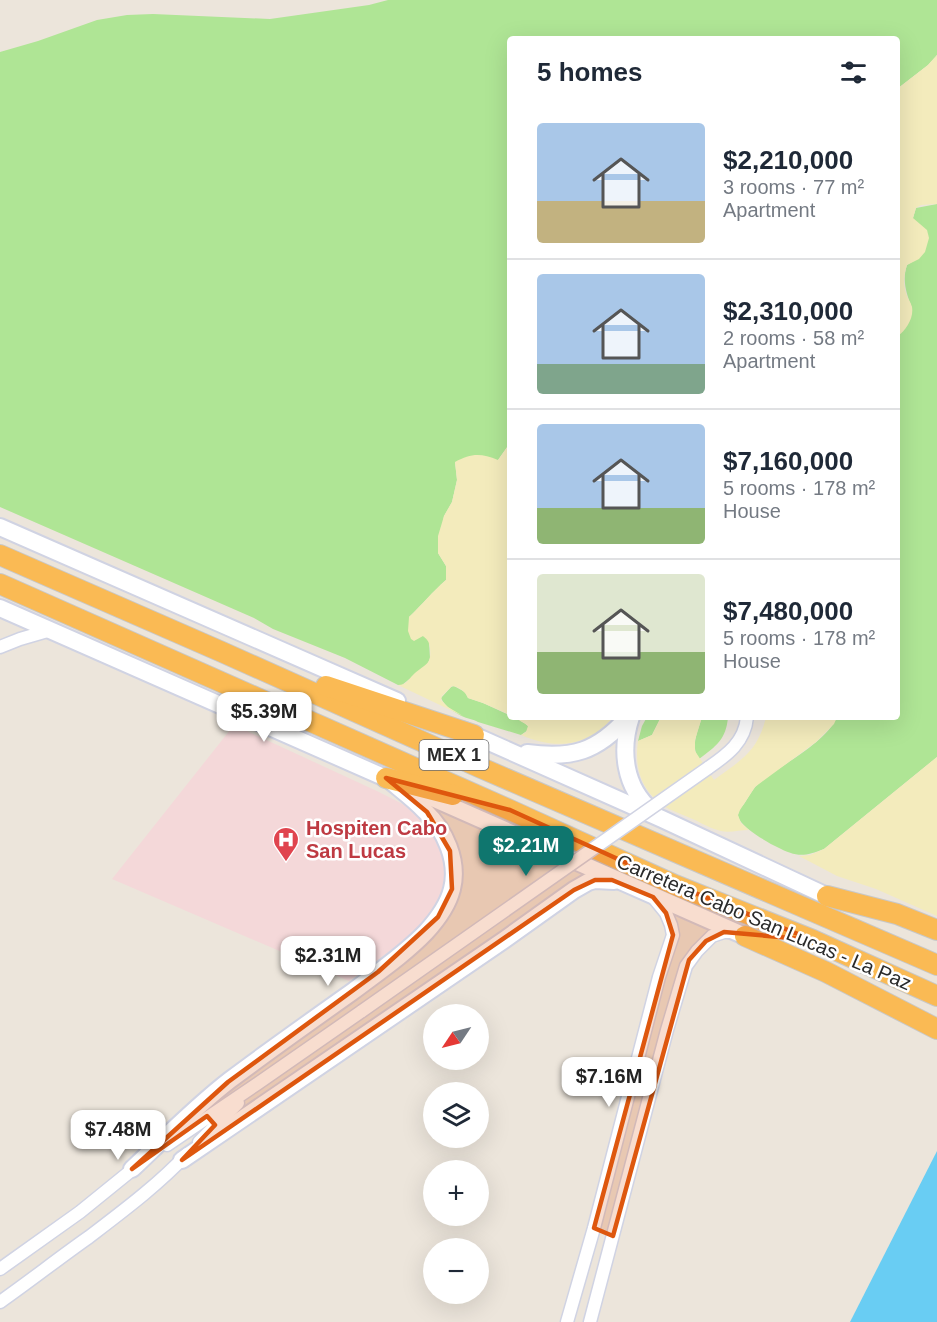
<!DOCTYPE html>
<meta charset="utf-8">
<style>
:root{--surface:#fff;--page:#f2f2f3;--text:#1f2937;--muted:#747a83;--line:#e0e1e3;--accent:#0f766e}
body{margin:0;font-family:Helvetica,sans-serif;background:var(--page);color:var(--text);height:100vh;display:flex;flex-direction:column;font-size:22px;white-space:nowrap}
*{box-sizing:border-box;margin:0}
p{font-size:20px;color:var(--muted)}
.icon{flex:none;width:33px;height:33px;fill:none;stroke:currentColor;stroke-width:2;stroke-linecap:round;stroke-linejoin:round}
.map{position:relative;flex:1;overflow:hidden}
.details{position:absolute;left:507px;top:36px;width:393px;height:684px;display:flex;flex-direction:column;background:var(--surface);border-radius:6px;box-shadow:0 6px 24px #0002}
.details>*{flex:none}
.needle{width:39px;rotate:235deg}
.tools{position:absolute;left:423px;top:1004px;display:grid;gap:12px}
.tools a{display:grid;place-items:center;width:66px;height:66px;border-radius:50%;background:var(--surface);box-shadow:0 6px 24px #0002;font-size:30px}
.price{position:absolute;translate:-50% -51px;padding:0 14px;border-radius:12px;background:#fff;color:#222;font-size:20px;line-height:39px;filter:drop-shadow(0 2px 3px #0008)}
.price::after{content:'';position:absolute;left:50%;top:36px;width:18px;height:14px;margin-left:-9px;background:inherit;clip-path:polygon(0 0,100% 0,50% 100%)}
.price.on{background:var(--accent);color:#fff}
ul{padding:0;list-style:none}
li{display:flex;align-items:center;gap:18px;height:150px;padding:0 30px}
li+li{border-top:2px solid var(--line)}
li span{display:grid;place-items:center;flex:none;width:168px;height:120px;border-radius:6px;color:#555}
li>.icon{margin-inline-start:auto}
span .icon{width:72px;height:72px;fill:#fffc;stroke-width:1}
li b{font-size:26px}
h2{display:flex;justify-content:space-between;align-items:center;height:72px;padding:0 30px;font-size:26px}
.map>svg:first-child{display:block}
.medical{fill:#f4d8d9}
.green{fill:#afe595}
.sand{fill:#f3ebbc}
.water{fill:#69cdf3}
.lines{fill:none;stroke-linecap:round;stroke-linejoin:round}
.minor-casing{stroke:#d0d3e3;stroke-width:15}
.secondary-casing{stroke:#d0d3e3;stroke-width:20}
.trunk-casing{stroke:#c8c8c8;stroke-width:22}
.minor{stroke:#fff;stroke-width:12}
.secondary{stroke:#fff;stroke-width:16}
.trunk{stroke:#faba54;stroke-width:20}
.minor-bridge-casing{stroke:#d0d3e3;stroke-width:15;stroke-linecap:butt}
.minor-bridge{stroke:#fff;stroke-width:12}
.marked{fill:#de570e;fill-opacity:0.2;stroke:#de570e;stroke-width:4.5;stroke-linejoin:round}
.labels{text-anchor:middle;stroke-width:5;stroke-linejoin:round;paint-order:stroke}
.shield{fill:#fff;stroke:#6a6a6a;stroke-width:1.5}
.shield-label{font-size:18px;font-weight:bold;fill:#2a2a2a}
.health-label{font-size:20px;font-weight:bold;fill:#be3a42;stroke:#fff;text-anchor:start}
.street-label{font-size:20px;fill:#2a2a2a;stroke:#fff}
</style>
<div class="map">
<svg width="937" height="1322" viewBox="0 0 937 1322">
<rect width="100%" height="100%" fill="#ece5db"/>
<polygon class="medical" points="234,725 379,792 420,813 445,850 450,876 443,899 432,915 398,945 349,981 112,879"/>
<g class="green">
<path d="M388,0h549v55l-9,10 -31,24v-50h-387v404l-12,17 -43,2 2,18 -5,22 -8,14 -6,37 8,13v14c-14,12 -24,25 -37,37l14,19 3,1 3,4 1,17 -1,3 -2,4 -25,20h-4l-53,-27 -72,-29 -19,-11 -254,-111v-455l38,-11 59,-21 30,-5 26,-1 117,5 99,-14z"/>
<path d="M937,204v553l-113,92c-20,8 -28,8 -47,-2 -10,-5 -37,-20 -39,-31 0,-5 3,-9 6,-12 4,-6 8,-14 13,-19 23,-20 68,-41 80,-68h60v-381l15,-28c-6,-15 -10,-28 -5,-43l8,-5 -2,-42 3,-10z"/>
<path d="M454,686l11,6 3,6 15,5 24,11 3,-2v5h6c2,3 8,5 12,9v4l-7,5 -43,-13c-5,-3 -9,-3 -14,-5 -9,-4 -19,-10 -23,-19l10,-11z"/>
<polygon points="647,717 661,717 652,735 638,741 642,726"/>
<path d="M702,717h26c-2,23 -12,29 -29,42 -9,-13 -1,-28 3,-42z"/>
</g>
<g class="sand">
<path d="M937,55v149l-16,1 -5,3 -3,10 14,12 2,8 -4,14 -6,7 -12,6c-3,9 -4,19 -1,28 1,5 5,9 6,14 2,11 -6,23 -14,29l-1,-247 31,-24z"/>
<path d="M510,443v269l-2,2 -25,-11 -15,-5c-3,-7 -9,-11 -16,-12l-10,10 -1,4 7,7 15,9 -65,-31c8,0 10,-5 15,-10 11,-11 19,-9 17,-27 -1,-6 -2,-8 -7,-12l-9,5 -3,-2 -3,-8 1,-14c13,-12 23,-25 37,-37v-14l-8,-13v-17l6,-20 8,-14 5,-22 -2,-18c16,-9 26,-9 43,-2z"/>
<path d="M516,717h97c-24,30 -58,33 -92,18l5,-3 2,-6c-4,-4 -10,-5 -12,-9z"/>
<path d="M661,717h41l-7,23v11l19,29c27,-20 44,-28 52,-63h71l-3,7 -18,18 -61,45 -15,23 -2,5 3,8 8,7c-9,0 -20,3 -28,1 -9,-2 -18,-7 -26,-11 -9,-4 -18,-7 -26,-11 -27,-15 -35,-40 -31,-68l14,-6z"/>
<polygon points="937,757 937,916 876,889 837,876 799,856 810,855 824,849"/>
</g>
<polygon class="water" points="937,1151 937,1322 850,1322"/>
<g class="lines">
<defs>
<g id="minor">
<polyline points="0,647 20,639 51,630"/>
<path d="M708,768c19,-13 37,-26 39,-51"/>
<polyline points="199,1142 238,1103"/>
<polyline points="167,1145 257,1084 362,1011"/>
<polyline points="0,1269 80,1212 138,1165"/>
<path d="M0,1302c30,-21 59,-44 89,-65 34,-26 69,-52 98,-83"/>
<polyline points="567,1322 594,1228 659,977 673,935 671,925 666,913 653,897"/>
<polyline points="590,1322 667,1030 686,966 697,951 712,936 724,932 733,932"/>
</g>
<g id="secondary">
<polyline points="0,527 397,701"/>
<polyline points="0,608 397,783"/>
<path d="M631,717c-11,33 -7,70 21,94"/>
<polyline points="462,730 662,819 827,896"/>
<path d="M527,753c45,6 70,-1 101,-36"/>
<polyline points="421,793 745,936"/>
<polyline points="182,1160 504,940 574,890 588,882 595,880 614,881"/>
<path d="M132,1169c32,-30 63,-62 98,-89 40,-30 81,-59 122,-88 25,-19 52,-37 74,-60 11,-12 22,-27 26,-43 7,-28 -7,-59 -27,-78 -11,-12 -25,-22 -38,-33"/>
</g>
<g id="trunk">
<polyline points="0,555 222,652 479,767 937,965"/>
<polyline points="0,584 510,810 675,885 813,940 937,996"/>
<polyline points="326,686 474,735"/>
<polyline points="386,778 453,795"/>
<polyline points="827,896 897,914 937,930"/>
<polyline points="745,936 826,972 937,1029"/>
</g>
</defs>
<use href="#minor" class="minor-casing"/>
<use href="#secondary" class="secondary-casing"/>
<use href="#trunk" class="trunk-casing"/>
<use href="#minor" class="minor"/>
<use href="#secondary" class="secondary"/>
<use href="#trunk" class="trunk"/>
<defs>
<polyline id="minor-bridge" points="362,1011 708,768"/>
</defs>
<use href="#minor-bridge" class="minor-bridge-casing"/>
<use href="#minor-bridge" class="minor-bridge"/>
</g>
<path class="marked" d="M386,778l124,32 165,75 138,55 -89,-8 -18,9 -17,19 -76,276 -19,-8 79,-293 -7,-22 -13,-16 -41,-17h-17l-21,10 -392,270 33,-35 -8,-9 -75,53 96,-87 150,-110 60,-55 14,-28 -2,-38 -23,-39z"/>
<defs>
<symbol id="hospital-pin" viewBox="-11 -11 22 30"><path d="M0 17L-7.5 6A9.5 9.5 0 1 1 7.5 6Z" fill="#e0444e" stroke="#fff"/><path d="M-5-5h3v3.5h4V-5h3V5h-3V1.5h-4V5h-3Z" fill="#fff"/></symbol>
</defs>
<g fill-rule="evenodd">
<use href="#hospital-pin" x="271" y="825" width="30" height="40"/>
</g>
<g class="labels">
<rect class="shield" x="419.5" y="740" width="69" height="30" rx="4.5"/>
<g class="shield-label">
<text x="454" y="761">MEX 1</text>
</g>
<g class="health-label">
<text x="306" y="835">Hospiten Cabo<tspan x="306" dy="23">San Lucas</tspan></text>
</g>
<g class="street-label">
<text transform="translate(764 922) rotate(23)" y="7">Carretera Cabo San Lucas - La Paz</text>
</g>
</g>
</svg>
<div class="tools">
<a><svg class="needle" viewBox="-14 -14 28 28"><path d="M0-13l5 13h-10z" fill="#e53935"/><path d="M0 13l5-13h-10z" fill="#747a83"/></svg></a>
<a><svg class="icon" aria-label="layers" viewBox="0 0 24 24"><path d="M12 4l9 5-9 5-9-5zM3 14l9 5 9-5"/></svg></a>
<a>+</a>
<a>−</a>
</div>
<b class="price" style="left:264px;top:743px">$5.39M</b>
<b class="price on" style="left:526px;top:877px">$2.21M</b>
<b class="price" style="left:328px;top:987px">$2.31M</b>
<b class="price" style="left:609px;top:1108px">$7.16M</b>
<b class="price" style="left:118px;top:1161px">$7.48M</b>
<section class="details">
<h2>5 homes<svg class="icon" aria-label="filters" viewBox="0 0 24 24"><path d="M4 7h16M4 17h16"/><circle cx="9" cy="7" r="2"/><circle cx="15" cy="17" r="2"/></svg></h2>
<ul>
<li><span style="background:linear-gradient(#a9c7e8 65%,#c2b280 0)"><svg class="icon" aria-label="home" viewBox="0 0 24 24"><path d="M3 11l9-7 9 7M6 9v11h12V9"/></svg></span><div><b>$2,210,000</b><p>3 rooms · 77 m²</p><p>Apartment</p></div></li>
<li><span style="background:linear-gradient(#a9c7e8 75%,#7fa58c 0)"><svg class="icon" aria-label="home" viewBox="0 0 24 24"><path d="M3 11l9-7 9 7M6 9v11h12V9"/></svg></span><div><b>$2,310,000</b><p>2 rooms · 58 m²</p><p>Apartment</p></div></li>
<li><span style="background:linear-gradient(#a9c7e8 70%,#8fb573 0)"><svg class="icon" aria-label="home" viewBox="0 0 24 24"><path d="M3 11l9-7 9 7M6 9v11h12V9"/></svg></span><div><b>$7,160,000</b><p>5 rooms · 178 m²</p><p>House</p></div></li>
<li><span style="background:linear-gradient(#dfe7d0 65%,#8fb573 0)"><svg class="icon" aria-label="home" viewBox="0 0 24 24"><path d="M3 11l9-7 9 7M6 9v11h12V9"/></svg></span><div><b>$7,480,000</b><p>5 rooms · 178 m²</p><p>House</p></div></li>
</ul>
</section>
</div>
